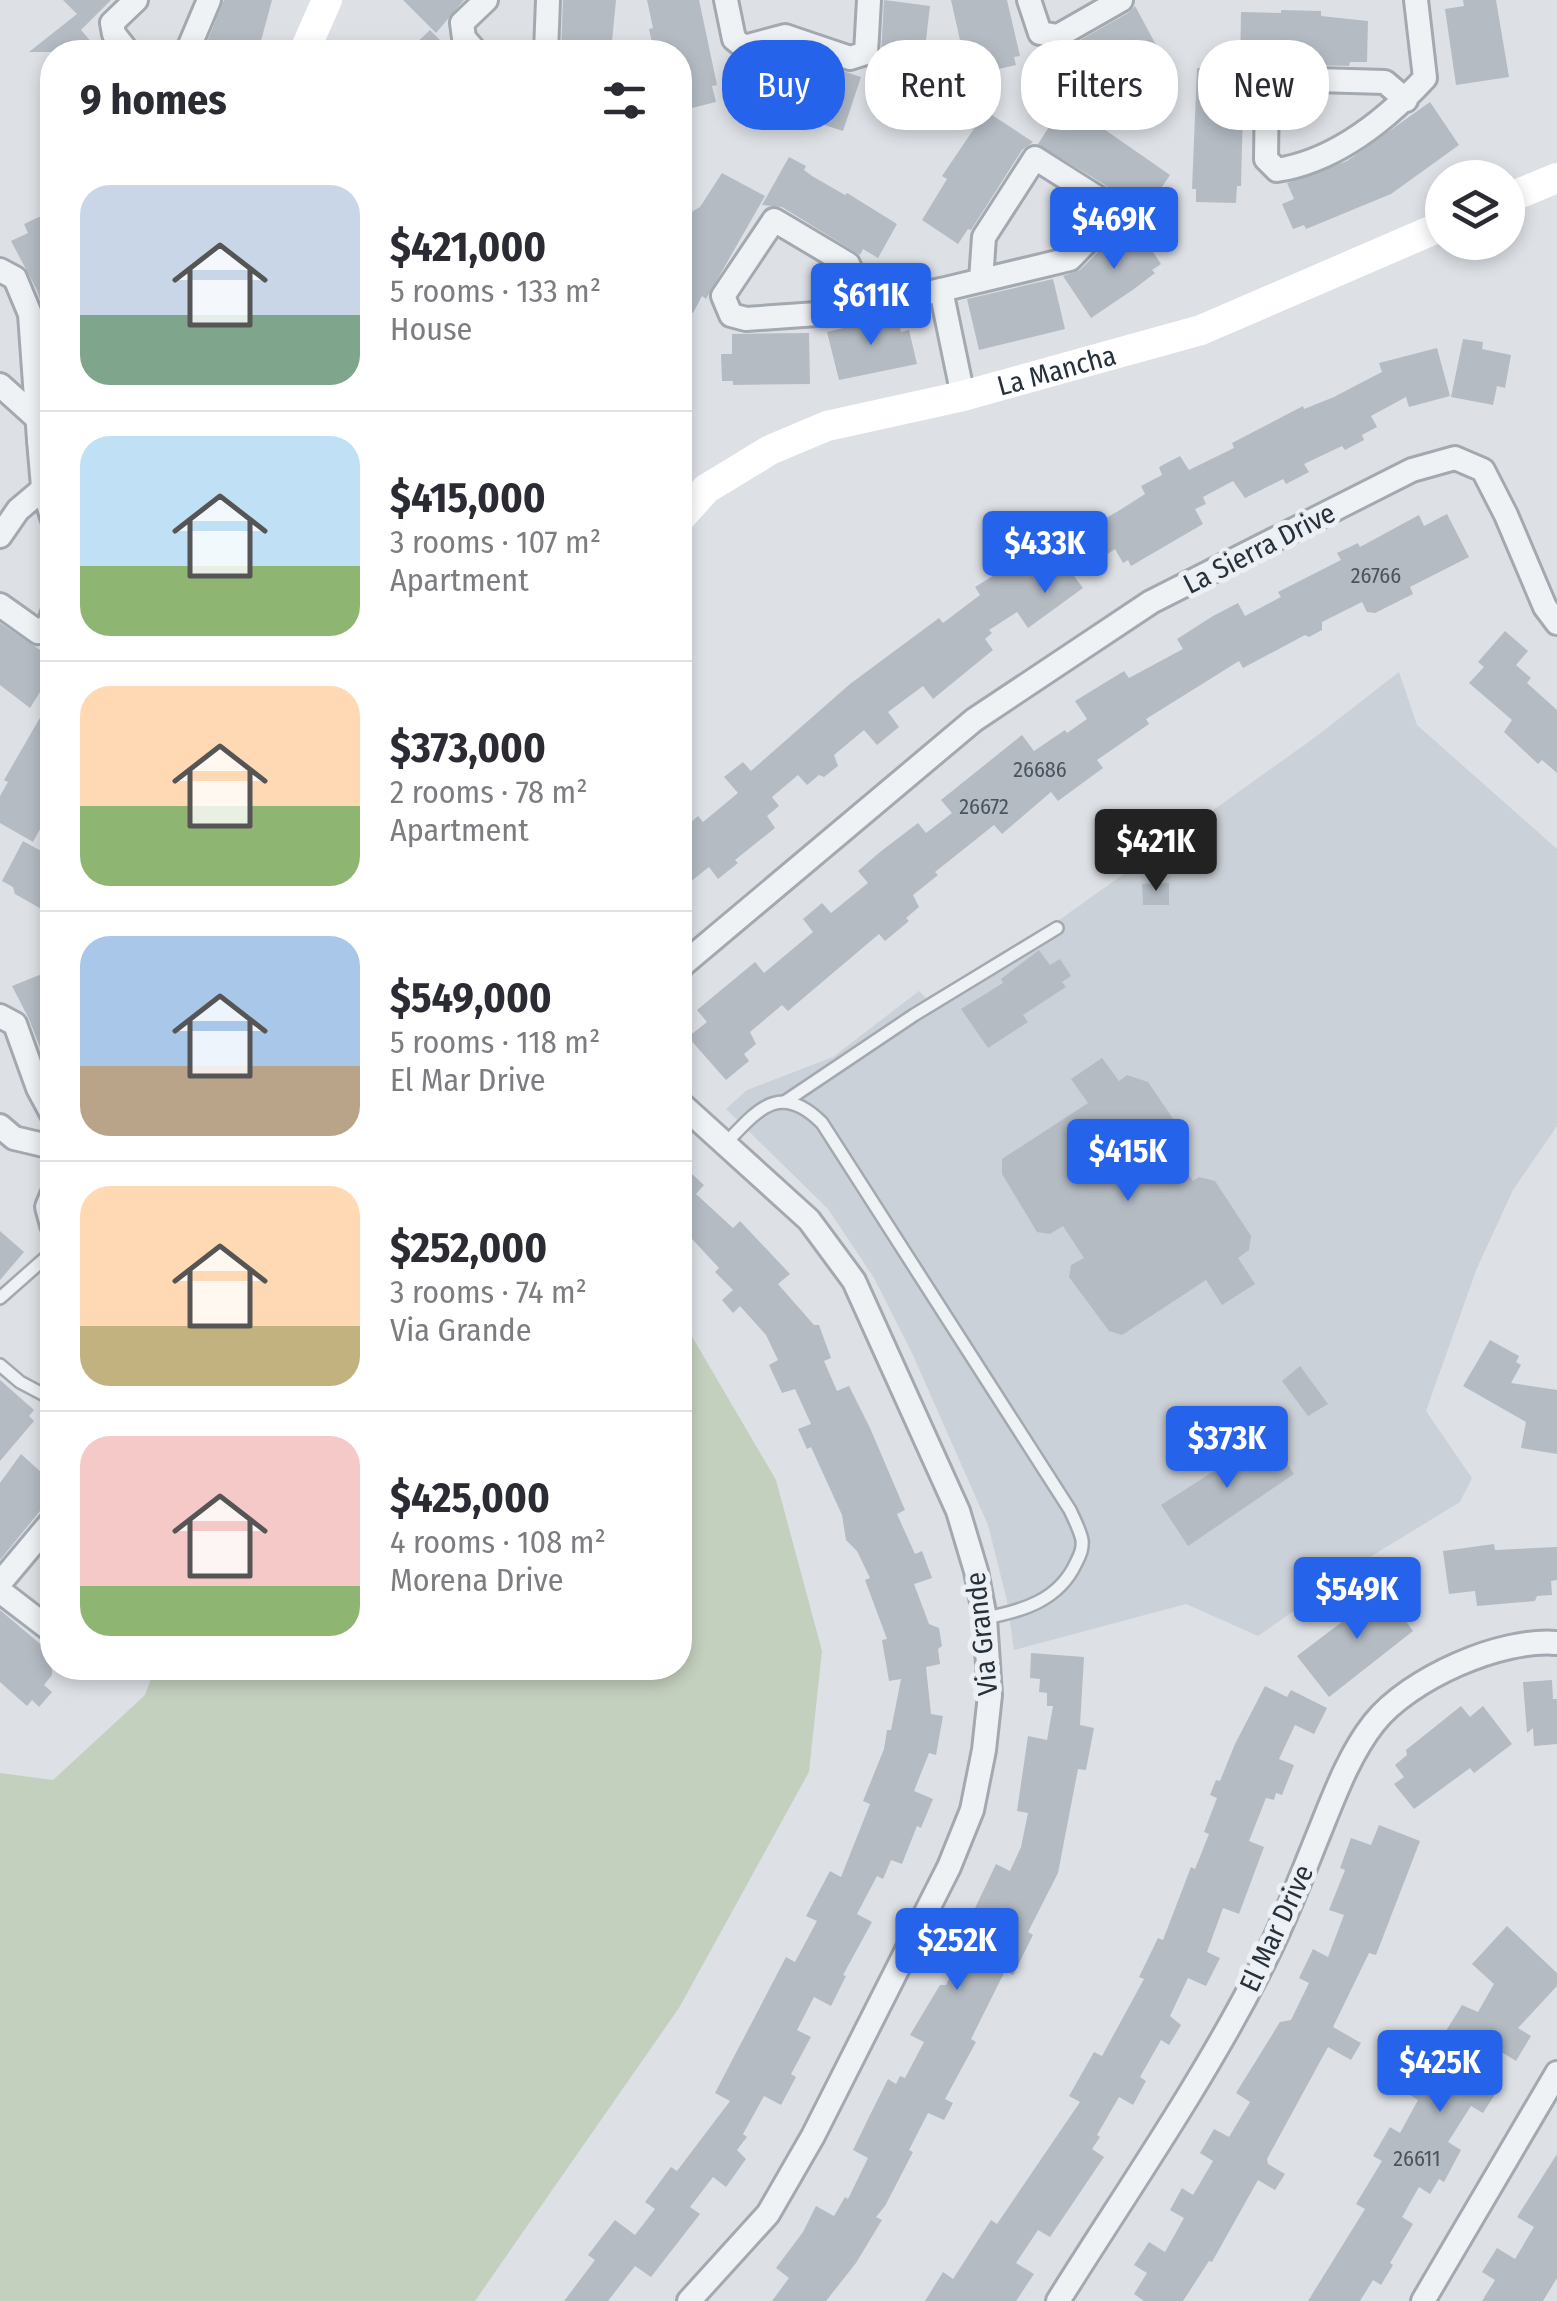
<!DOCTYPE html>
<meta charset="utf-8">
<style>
:root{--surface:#fff;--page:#f7f7f7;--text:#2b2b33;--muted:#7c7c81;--line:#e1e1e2;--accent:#2563eb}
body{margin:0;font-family:"Fira Sans Condensed",sans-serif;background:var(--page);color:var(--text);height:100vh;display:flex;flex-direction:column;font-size:38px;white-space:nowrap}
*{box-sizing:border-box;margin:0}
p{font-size:32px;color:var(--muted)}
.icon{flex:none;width:55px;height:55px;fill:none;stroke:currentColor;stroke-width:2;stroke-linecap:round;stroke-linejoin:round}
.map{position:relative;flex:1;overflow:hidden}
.sheet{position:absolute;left:40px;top:40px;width:652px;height:1640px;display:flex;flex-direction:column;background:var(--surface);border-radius:40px;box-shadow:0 5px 15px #0003}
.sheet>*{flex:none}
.hud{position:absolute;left:722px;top:40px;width:682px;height:90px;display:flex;gap:20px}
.tools{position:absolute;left:1425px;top:160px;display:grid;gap:20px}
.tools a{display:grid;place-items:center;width:100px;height:100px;border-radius:50%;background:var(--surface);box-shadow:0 5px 15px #0003;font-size:50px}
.price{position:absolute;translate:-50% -85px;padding:0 22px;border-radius:10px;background:var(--accent);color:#fff;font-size:32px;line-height:65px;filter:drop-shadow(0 2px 5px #0008)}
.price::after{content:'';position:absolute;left:50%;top:60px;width:30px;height:22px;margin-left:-15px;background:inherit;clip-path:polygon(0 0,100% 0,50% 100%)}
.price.current{background:#222;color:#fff}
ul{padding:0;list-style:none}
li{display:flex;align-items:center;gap:30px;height:250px;padding:0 40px}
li+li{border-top:2px solid var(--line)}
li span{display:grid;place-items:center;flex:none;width:280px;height:200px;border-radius:30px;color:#555}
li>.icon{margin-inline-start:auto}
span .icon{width:120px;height:120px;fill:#fffc;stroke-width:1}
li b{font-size:42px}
h2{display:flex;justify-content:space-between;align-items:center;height:120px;padding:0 40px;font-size:42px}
.chip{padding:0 35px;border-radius:40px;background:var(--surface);box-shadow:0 5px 15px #0003;font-size:35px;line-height:90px}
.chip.current{background:var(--accent);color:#fff}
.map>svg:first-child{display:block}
.built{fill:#cbd1d8}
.green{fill:#c4d0be}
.building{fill:#b4bbc3}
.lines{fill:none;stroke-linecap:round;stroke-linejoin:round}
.lane-casing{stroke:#a3a9b0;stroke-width:16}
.street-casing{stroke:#a3a9b0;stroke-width:28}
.lane{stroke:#eff2f5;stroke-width:11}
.street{stroke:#eff2f5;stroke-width:22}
.secondary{stroke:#fff;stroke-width:30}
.labels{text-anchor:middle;stroke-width:10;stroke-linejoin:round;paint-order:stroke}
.number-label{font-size:22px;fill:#4a545e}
.street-label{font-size:28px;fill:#27313c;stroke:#ecf0f4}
</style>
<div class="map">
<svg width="1557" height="2301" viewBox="0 0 1557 2301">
<rect width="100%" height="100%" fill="#dde1e6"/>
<polygon class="built" points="1399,672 1417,725 1557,849 1557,1126 1513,1190 1477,1268 1426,1411 1472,1478 1460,1502 1375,1554 1258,1636 1186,1604 1014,1650 1007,1601 988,1525 912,1353 874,1278 828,1209 726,1109 747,1090 833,1057 919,991 926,998 1055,923 1314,738"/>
<polygon class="green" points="680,1316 776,1480 822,1651 809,1772 679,2008 475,2301 0,2301 0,1773 53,1780 145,1695 155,1668 680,1668"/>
<g class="building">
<polygon points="63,0 111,0 81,30 100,52 29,52 77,14"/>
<polygon points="224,0 272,0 258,52 203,52"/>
<polygon points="403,0 464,0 436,33"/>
<polygon points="563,0 616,0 611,52 561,52"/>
<polygon points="647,0 699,0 717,85 712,86 716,102 680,111 680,52 654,52 649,29 653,28"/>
<polygon points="884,0 930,6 924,57 918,81 914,80 912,92 866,85 869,68 877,63 881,54"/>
<polygon points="951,0 1007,0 1020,56 1014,57 1016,65 968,76"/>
<polygon points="1463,0 1496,0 1509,77 1456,85 1445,9 1464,6"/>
<polygon points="1135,6 1161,54 1088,94 1072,66 1077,63 1068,47 1128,13"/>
<polygon points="1281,10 1321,11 1321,16 1368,21 1367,62 1350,62 1349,66 1282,64 1271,68 1240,67 1241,12 1281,13"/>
<polygon points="430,30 452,52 407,52"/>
<polygon points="784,56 837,74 838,71 843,71 861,77 843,131 772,108 773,103 760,98 768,72 777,75"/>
<polygon points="1197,68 1244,68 1241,186 1237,186 1236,203 1196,202 1196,189 1192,189"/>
<polygon points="1065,102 1170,175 1143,215 1131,208 1125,197 1038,144"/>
<polygon points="1430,102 1459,145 1391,194 1306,229 1304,225 1293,229 1282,204 1294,199 1287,183 1347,161"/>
<polygon points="986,111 1033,142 1022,150 971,230 968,229 958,244 922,220 947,179 942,176"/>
<polygon points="789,157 806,166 804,170 812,176 845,195 847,193 897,224 878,258 863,249 860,255 782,207 762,205"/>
<polygon points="722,173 765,196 706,299 702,296 693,313 680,305 680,235 693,211 700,207"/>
<polygon points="52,211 52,338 37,290 11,241 28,233 24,224"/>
<polygon points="1135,225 1161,264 1152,270 1155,273 1134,289 1091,318 1063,276 1080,270 1098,252"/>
<polygon points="1053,279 1065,329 979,350 967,299"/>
<polygon points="897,315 901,332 909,330 917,364 839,380 827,332"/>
<polygon points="809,333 810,384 733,385 733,381 722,381 721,354 732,354 732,334"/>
<polygon points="1463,339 1483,342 1482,349 1511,355 1505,388 1497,386 1493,405 1451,397"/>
<polygon points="1437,348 1450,396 1409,407 1406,397 1371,416 1377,427 1362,435 1364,440 1345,450 1342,446 1304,464 1309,472 1286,484 1283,479 1245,498 1233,481 1203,497 1206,504 1195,509 1203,524 1131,566 1128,560 1123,563 1115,549 1074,576 1083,588 1028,628 1017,612 989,630 992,633 985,639 993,650 933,699 923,686 888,712 899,727 877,745 864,730 834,755 838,766 824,777 819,775 807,785 798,775 772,797 779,806 767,816 775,828 735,860 738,863 718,879 709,867 690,882 680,870 680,832 698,816 703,822 738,793 724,777 743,762 751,771 850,684 939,618 943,623 980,595 975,587 1001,571 995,562 1010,553 1015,561 1070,525 1077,535 1120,510 1145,494 1141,486 1162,475 1159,467 1180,456 1189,470 1234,448 1232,443 1303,406 1304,409 1334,397 1374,376 1382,372 1379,363"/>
<polygon points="1447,514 1469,557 1410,587 1413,594 1375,613 1367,612 1362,602 1322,622 1322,630 1309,637 1305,635 1243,668 1239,661 1146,719 1149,724 1097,760 1103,768 1058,801 1051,792 1002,834 994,825 935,872 938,875 913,895 919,907 906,918 909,921 885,941 879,934 788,1011 782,1005 750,1032 756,1044 744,1054 749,1061 726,1080 688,1037 707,1022 697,1010 755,962 764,973 813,932 803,919 822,903 831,913 868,883 858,871 880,852 918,823 926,833 952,813 941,800 1022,735 1034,751 1065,730 1067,733 1087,719 1075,701 1124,671 1129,678 1183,649 1177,639 1213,616 1238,603 1245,616 1281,597 1278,592 1341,560 1337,553 1358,543 1360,547 1419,515 1424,526"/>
<polygon points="0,623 52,658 52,673 30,708 0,685"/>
<polygon points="1505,631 1528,651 1516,665 1531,678 1527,683 1557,710 1557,773 1542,760 1538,764 1504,732 1512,720 1469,683 1484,667 1478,662"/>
<polygon points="52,697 52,807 33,842 0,823 0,796 8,782 4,780"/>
<polygon points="23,841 52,857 52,915 15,894 13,887 2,881"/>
<polygon points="1169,883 1169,905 1143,905 1142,884"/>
<polygon points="1039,950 1050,965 1060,959 1071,976 1062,982 1066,987 1023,1015 1028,1022 988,1048 961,1009 1003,983 1001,979"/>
<polygon points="52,970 52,1078 29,1019 12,986"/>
<polygon points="1102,1058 1119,1081 1127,1075 1148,1082 1182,1132 1172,1137 1179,1148 1173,1152 1193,1181 1199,1177 1215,1181 1251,1236 1249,1250 1238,1258 1255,1284 1222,1305 1206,1280 1122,1335 1109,1331 1069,1277 1071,1265 1084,1258 1063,1226 1050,1234 1037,1232 1002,1174 1002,1159 1088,1103 1071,1079"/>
<polygon points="680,1163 704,1185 696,1194 733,1228 740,1221 790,1274 778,1284 814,1325 819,1325 831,1358 824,1361 837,1391 849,1386 870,1428 905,1510 897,1514 915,1554 922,1551 932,1578 914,1584 929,1624 939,1628 942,1646 938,1649 940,1664 926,1667 931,1714 943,1716 936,1755 929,1753 914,1791 933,1799 921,1828 917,1826 902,1864 891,1860 883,1879 877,1876 857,1914 872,1922 843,1975 846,1976 831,2006 814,1997 797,2030 811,2037 791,2074 796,2077 781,2105 764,2096 743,2134 747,2137 737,2150 746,2159 726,2187 713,2177 690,2207 700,2214 651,2277 635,2266 608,2301 564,2301 595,2260 588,2255 615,2220 635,2235 655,2209 645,2202 671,2167 677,2171 730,2101 715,2093 786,1957 795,1962 817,1921 806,1916 830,1871 841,1877 870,1804 863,1801 884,1749 887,1730 891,1730 901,1679 889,1681 882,1640 887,1639 865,1580 870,1578 857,1551 846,1540 842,1515 811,1447 807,1449 798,1429 811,1424 795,1389 782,1393 769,1365 778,1360 766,1335 740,1306 733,1313 722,1300 733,1290 715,1272 719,1268 680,1226"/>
<polygon points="0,1231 24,1252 0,1280"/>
<polygon points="1490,1340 1519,1356 1516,1362 1521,1365 1511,1383 1557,1390 1557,1454 1521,1448 1526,1422 1463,1386"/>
<polygon points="1300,1366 1328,1404 1308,1416 1282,1381"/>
<polygon points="0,1380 34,1410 29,1416 34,1421 0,1461"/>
<polygon points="1269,1436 1294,1474 1188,1546 1161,1505"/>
<polygon points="21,1454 52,1482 52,1502 40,1511 0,1560 0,1483"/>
<polygon points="1494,1544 1495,1550 1557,1547 1557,1580 1551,1581 1552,1595 1537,1596 1535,1601 1477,1606 1475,1591 1449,1594 1443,1551"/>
<polygon points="1388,1587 1411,1616 1405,1620 1413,1631 1329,1697 1297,1656"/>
<polygon points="0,1610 52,1654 52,1675 44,1685 52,1692 39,1707 32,1700 27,1706 0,1682"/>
<polygon points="1031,1653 1084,1657 1080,1725 1094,1728 1086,1770 1078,1769 1058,1873 1028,1932 1033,1935 1013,1975 1005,1971 971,2039 976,2042 945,2099 953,2103 944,2120 928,2113 909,2150 913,2152 885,2206 876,2217 882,2220 856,2263 826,2301 772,2301 789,2278 776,2268 803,2232 816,2206 834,2216 845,2197 848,2199 868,2158 853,2150 870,2115 888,2079 896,2084 900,2076 905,2078 924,2042 910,2035 940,1985 946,1985 953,1971 963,1976 985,1934 967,1925 996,1864 1010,1871 1021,1847 1028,1813 1017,1811 1028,1736 1047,1740 1053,1706 1047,1706 1047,1693 1039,1692 1040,1679 1030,1678"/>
<polygon points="1552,1680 1553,1699 1557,1699 1557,1744 1534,1746 1533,1728 1527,1733 1523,1682"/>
<polygon points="1265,1686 1287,1697 1291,1690 1327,1708 1314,1734 1295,1725 1279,1759 1294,1765 1282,1795 1276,1793 1274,1800 1266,1798 1249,1841 1264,1847 1239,1914 1223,1908 1207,1952 1220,1958 1206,1986 1188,1978 1170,2016 1181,2025 1169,2045 1161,2040 1140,2077 1146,2081 1133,2105 1119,2097 1097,2135 1100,2137 1092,2149 1104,2157 1050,2237 1038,2230 1016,2263 1034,2274 1016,2301 925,2301 943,2272 953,2279 991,2220 997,2224 1080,2102 1069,2096 1094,2052 1102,2056 1144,1979 1139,1977 1158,1938 1163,1940 1191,1867 1195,1869 1209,1834 1204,1832 1217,1798 1210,1795 1216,1780 1220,1781 1235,1744"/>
<polygon points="1461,1706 1470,1717 1483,1706 1512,1744 1474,1773 1470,1768 1414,1809 1394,1784 1404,1777 1395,1765 1407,1755 1406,1750"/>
<polygon points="1379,1825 1420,1841 1376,1955 1369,1953 1333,2027 1361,2043 1351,2060 1328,2047 1267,2159 1268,2164 1285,2174 1275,2190 1258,2180 1212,2262 1209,2261 1183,2301 1144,2301 1134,2294 1147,2273 1134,2265 1149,2242 1165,2252 1184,2218 1170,2210 1182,2188 1193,2195 1213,2161 1200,2153 1214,2129 1229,2137 1250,2102 1236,2093 1280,2022 1291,2020 1309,1983 1299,1978 1313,1949 1328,1957 1344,1915 1329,1910 1345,1870 1340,1868 1351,1838 1371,1845"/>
<polygon points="1507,1926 1557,1973 1557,1986 1518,2028 1531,2036 1516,2061 1500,2051 1481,2081 1497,2091 1483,2113 1471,2106 1448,2142 1461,2150 1444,2182 1439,2179 1430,2194 1419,2187 1402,2217 1413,2224 1390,2263 1393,2265 1381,2285 1373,2280 1360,2301 1308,2301 1365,2209 1356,2204 1382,2161 1373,2156 1390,2127 1400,2133 1418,2100 1410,2095 1422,2075 1433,2082 1453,2049 1441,2039 1462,2005 1478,2012 1494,1984 1472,1964"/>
<polygon points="1557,2154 1557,2278 1543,2301 1482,2301 1495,2280 1482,2272 1497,2248 1515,2259 1534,2227 1517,2217"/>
</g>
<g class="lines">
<defs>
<g id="lane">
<polyline points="786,1101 914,1015 1057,928"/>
<path d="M724,1145c33,-34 55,-65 98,-22l248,387c4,9 10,20 12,30 1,9 -2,15 -6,23 -17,37 -53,48 -91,55"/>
<polyline points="0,1298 52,1252"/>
<polyline points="0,1365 20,1382 52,1399"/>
</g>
<g id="street">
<polyline points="726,0 734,39 744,47 785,36 850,58 866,53 869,0"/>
<polyline points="1029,0 1040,33 1058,36 1121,0"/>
<polyline points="128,52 114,34 112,23 136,0"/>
<polyline points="187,52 209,0"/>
<polyline points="476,52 464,38 462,23 486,0"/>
<polyline points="546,52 548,0"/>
<path d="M1406,100l-21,-18 -103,-3 -15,9 -1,71 11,11c58,-9 109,-50 148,-92l-9,-78"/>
<polyline points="0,270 15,278 30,314 39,440"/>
<polyline points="859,307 855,279 848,264 774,220 723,296 731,315 746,319 831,313 941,290"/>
<polyline points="0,385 39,420"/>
<polyline points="963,396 941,290 1070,259 1117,210 1035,158 984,237 981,280"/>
<polyline points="52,440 39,440 43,487 52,517"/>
<polyline points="0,536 18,510 44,488"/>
<polyline points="0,605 38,632 49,625 52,615"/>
<polyline points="680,967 974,720 1151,602 1412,470 1455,458 1483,470 1506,515 1545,607 1557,623"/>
<polyline points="0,1016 15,1024 38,1088 52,1114"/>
<polyline points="680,1103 809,1220 854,1281 958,1511 976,1571 985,1618 990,1695 984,1750 972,1810 949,1867 813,2136 768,2214 689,2301"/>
<polyline points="0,1126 14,1138 52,1147"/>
<polyline points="52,1195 47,1207 52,1225"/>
<polyline points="0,1583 52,1521"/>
<polyline points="0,1591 52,1631"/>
<path d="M1058,2301c67,-107 140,-212 198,-324 24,-45 42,-92 61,-139 16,-39 31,-82 57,-115 36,-45 127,-85 183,-80"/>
<polyline points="1423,2301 1557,2073"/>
</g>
</defs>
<use href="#lane" class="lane-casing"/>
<use href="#street" class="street-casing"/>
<use href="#lane" class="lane"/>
<use href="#street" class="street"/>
<g class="secondary">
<polyline points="304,52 327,0"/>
<polyline points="1508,198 1557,178"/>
<path id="s1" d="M680,518l26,-29 64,-39 57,-24 136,-30 238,-66 241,-104"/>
</g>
</g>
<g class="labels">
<g class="number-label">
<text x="1376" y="583">26766</text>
<text x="1040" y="777">26686</text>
<text x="984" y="814">26672</text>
<text x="1417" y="2166">26611</text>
</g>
<g class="street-label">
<text dy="10" stroke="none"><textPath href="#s1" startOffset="412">La Mancha</textPath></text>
<text transform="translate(1259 548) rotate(-27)" y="10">La Sierra Drive</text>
<text transform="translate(981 1634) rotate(-96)" y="10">Via Grande</text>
<text transform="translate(1276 1928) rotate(-65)" y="10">El Mar Drive</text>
</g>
</g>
</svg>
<div class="tools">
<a><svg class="icon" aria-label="layers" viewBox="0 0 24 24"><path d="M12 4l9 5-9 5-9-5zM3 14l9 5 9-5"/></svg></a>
</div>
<b class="price" style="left:1114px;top:272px">$469K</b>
<b class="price" style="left:871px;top:348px">$611K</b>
<b class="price" style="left:1045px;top:596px">$433K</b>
<b class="price current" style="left:1156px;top:894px">$421K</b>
<b class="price" style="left:1128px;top:1204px">$415K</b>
<b class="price" style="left:1227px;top:1491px">$373K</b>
<b class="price" style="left:1357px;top:1642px">$549K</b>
<b class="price" style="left:957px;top:1993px">$252K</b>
<b class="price" style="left:1440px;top:2115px">$425K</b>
<div class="hud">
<a class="chip current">Buy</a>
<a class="chip">Rent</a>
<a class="chip">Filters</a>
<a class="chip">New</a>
</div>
<section class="sheet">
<h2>9 homes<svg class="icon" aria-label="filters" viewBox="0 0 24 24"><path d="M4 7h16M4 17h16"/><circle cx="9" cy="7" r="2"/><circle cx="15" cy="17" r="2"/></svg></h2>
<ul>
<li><span style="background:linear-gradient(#c9d6e8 65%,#7fa58c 0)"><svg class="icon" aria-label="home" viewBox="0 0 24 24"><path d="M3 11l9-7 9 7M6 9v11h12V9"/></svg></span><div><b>$421,000</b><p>5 rooms · 133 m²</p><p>House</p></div></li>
<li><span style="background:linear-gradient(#bfe0f5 65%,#8fb573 0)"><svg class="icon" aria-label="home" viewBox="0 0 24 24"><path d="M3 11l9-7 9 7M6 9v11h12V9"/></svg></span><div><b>$415,000</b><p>3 rooms · 107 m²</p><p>Apartment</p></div></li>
<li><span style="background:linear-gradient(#ffd9b3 60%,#8fb573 0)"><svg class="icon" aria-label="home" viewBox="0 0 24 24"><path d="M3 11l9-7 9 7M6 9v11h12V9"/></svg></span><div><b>$373,000</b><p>2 rooms · 78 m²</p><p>Apartment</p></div></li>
<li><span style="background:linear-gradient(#a9c7e8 65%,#b9a48a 0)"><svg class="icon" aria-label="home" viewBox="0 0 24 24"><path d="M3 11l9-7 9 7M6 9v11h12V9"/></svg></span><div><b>$549,000</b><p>5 rooms · 118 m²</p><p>El Mar Drive</p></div></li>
<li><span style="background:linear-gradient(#ffd9b3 70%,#c2b280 0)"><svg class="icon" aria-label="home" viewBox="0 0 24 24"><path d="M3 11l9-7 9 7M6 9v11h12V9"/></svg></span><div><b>$252,000</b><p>3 rooms · 74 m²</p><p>Via Grande</p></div></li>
<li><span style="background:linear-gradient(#f6c9c9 75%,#8fb573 0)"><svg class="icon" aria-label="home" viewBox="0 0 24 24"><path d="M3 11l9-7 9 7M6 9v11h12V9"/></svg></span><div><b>$425,000</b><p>4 rooms · 108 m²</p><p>Morena Drive</p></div></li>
</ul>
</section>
</div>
